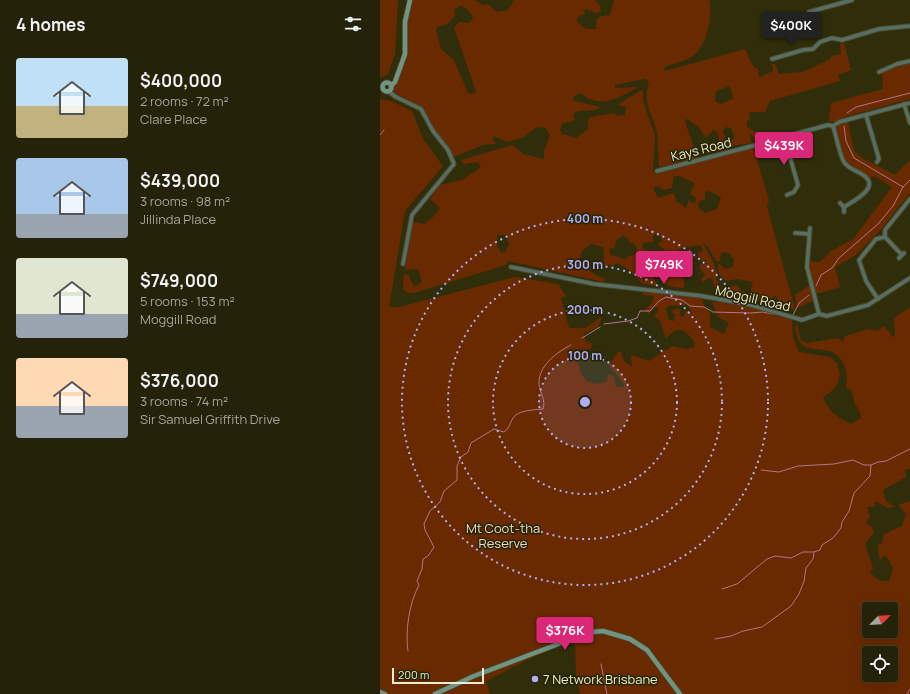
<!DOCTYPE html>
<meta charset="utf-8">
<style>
:root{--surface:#242208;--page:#2c2a12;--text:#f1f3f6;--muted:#a3a49c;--line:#413f29;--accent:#db2777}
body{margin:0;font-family:Manrope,sans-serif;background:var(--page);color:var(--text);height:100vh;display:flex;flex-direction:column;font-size:15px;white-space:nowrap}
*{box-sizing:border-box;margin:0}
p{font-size:13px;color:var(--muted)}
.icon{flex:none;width:22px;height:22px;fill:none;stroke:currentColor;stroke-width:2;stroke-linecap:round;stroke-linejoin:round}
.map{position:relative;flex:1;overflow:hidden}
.sheet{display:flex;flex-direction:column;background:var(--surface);width:380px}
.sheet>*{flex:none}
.needle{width:26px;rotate:66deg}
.controls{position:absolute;left:482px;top:602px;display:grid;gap:8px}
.controls a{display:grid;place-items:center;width:36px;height:36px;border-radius:4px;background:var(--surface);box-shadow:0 4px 16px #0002,0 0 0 1px var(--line);font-size:20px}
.scale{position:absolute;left:12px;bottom:10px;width:92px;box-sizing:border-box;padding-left:4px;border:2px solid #ececd3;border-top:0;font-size:11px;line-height:14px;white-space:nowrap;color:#ececd3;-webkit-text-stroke:3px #262401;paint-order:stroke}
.price{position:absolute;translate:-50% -34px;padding:0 9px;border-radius:4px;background:var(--accent);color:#fff;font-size:13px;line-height:26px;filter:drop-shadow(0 1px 2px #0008)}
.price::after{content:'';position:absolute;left:50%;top:24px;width:12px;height:9px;margin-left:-6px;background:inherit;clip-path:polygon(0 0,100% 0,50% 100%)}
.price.active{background:#222;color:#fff}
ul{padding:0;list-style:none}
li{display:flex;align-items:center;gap:12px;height:100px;padding:0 16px}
li span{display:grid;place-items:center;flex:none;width:112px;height:80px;border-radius:4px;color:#555}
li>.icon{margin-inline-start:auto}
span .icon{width:48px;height:48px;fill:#fffc;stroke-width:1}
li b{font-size:17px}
h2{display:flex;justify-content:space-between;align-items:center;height:48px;padding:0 16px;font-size:17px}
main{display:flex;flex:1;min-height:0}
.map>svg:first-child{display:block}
.green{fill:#692a00;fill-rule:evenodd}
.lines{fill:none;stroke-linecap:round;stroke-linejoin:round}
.stream{stroke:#b27490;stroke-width:1}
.minor-casing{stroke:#4a4926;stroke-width:5.5}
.secondary-casing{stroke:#4a4926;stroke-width:6}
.minor{stroke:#586e65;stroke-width:3.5}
.secondary{stroke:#709384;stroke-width:4.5}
.ring{fill:none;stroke:#b2adf9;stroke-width:2;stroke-dasharray:2 4}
.poi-dot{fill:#b2adf9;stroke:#262401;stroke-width:1.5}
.labels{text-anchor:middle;stroke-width:3;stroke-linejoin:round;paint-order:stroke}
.street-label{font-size:13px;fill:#ececd3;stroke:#262401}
.park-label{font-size:13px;fill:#f0d7cb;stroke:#262401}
.poi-label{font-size:13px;fill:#ececd3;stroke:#262401;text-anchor:start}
.centre{fill:#b2adf9;stroke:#262401;stroke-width:2}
.ring-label{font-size:12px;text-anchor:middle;font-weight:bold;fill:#b2adf9;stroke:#262401;stroke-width:3;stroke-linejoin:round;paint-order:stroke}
</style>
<main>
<section class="sheet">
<h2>4 homes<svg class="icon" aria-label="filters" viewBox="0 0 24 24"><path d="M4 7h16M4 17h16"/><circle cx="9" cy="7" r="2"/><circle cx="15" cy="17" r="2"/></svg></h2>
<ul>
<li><span style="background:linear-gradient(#bfe0f5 60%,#c2b280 0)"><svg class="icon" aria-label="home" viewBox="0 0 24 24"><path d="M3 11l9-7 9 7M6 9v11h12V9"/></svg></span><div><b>$400,000</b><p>2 rooms · 72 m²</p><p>Clare Place</p></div></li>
<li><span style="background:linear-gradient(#a9c7e8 70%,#9aa5b1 0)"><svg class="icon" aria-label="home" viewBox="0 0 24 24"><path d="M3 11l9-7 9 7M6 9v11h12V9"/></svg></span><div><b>$439,000</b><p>3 rooms · 98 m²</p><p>Jillinda Place</p></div></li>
<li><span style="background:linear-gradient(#dfe7d0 70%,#9aa5b1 0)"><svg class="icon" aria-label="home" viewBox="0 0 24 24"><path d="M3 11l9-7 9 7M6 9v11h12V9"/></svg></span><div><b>$749,000</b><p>5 rooms · 153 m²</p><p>Moggill Road</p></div></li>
<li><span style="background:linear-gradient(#ffd9b3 60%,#9aa5b1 0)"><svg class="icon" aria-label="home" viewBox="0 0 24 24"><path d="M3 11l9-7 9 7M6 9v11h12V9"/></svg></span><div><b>$376,000</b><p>3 rooms · 74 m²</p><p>Sir Samuel Griffith Drive</p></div></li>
</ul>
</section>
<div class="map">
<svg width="530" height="694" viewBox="0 0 530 694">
<rect width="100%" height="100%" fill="#302e0a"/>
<g class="green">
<polygon points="0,0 18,0 15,54 8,74 0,78"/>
<path d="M32,0h63l8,5 6,-1 7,8 12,-2 6,-10h81l5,6 1,6 -5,1 -10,-4 -2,2 1,3 -6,2 -3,5 10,8h10l1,-10 4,-3 9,-1 4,-15h95c4,16 -2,46 -16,56 -7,5 -20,8 -29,11l1,4 80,-22 8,17 6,4 -1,3 2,4 13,-6 -1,-7h3l4,10 24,-2 27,-13 1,-3 10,-2 -1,-10 4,-1 7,27 -13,5 2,6 -70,20 -5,11h-15l-1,3 2,6 -4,-1v7l6,4 9,2 3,5 -8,2 -7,-6 1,9 -20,3v-6l4,-2 -4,-10 -5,-1 -3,4 5,19 -21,2v-6l12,-5 -1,-8 -5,-3 -7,8 -7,-11 -12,-8 -2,1c2,13 11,25 10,38l-36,9c-1,-11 0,-23 -2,-34 -3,-15 -16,-33 -8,-48l-2,-5 -3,-1 -29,6v3l23,-1c-20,11 -37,23 -58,6l-7,4 1,4 27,6c-8,7 -20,0 -28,7l2,6 -13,4 -2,6 2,4 14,4 12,-9v-8l2,-4 25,-4 1,3 9,-1 1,-8 -9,-2 25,-15 1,2v7l4,14 8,22 -2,37 100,-25 16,53 -2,7 28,102h-8l-12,-13 -9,6 -42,-8 3,-6 9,-3 6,6 8,3 3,-12 -16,-3 -11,2 -7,-7 -1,-10h2l5,5 8,-2 1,-8 -6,-7 -7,1 -1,8h-4l-8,-14 -6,-5 12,21 3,12 -1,4 7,12 -3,3 -4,-1 -4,-14 -3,-1 -6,4 -2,-3 4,-4 -5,-6v-5h7l-2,-3 -6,-1 -1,-7 5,-2 -2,-6 -20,3 -7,6 2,9 8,17v8c-25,-2 -20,-4 -25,-24l13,1 -2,-4h-4l2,-6 -2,-4 -9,-7 6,-3 -3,-5 -4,-3 -3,3v6l-10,1 -1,3 4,5h5l1,13 -3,6 9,16 -17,-3c-8,-10 -13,-16 -25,-20l-3,3 -4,-2 -4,2c-3,-6 0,-13 -2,-19l-12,-3 -9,7 -3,11c9,5 14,14 25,16v4l-96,-21 -2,4 -92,28c-4,1 -8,0 -11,-4l1,-15 4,1 6,11 5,-1 3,-4 -4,-12 -13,1 8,-48 11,2 9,-7 7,-9 -10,-9 10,-14 22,-5 19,-13 -3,-5 -14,2 -3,-4 52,-15 10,9 21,5v-8l6,-15 -4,-8 -9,-1 -13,10 -16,5 -14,-6 -2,2 4,6h-2l-11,1 -29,12 -16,-22 -15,-27 -29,-16 -1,-3 14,-36 1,-33zM80,6c8,1 10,6 13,12l-4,5 -10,-1 -5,6 22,63 -2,3 -6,-1 -14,-33 -13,-11 -5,-19 2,-4c10,0 12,-4 17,-11l-1,-5zM350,86l3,13 -13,5 -5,-3 1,-10zM294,176h5l16,7 -5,11 5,3 1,5 -4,1 -3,-3 -3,8 -10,-7 -2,-8 -16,5 -5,-10 5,-2 5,4 9,-2zM329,191l12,6 -4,12 -12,4 -7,-6 1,-6 6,-1v-8zM117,235h9l3,10 -4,7 -4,1 -4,-9zM243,235l6,5 1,4 2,-2 4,4 2,8 -9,2 -4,3 -14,-4 -2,-6 6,-2 1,-6z"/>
<polygon points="530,62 530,99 467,116 453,122 449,121 451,103 503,89 502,73 515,66"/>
<path d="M0,99l11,2 21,10 12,29 19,26 -38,45 -16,96h10l116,-30 43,7 8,12 -5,2 8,30h17l16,-12 -4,11 -15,7 3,7 7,3 -3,5 -5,1 -10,-1 6,24 6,8 9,3 11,-2 1,-8 6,3 2,10h7l1,-2c-3,-8 -10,-12 -15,-20l9,-13h3l3,9 8,6 -1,-12 18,6 11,-7 2,-4h5l5,-4 15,3 7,-2 1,-4c-10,-14 -17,-19 -29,-4l-6,-18 -6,-5 4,-5v-3l-4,-2 -5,9 -4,-5 7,-7 2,-7 -11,-1 -1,-3 60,6 2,8 6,7v14l14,7 5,-11 -11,-6 -6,-15c23,-2 44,8 66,14l5,-1 9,4 1,18 6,15 31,5 7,6 3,11 -3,10 -4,6 -10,7c6,15 14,20 28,27l10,-6 -1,-5 -6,-12 -2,-10 -6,-4c3,-13 -2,-32 -17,-36 -19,-4 -31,1 -34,-23l2,-4 4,16 6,3 31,-5 5,4 2,-6 23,-7 10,2 5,-5 6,5 2,5 4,1 -1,-19 16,-11v162l-5,1 1,7 -23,13 3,11 9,6 -7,1 -13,-7 -1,6h-7l3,9 -4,7 6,4 2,6 -9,11 8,24 -3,5c7,6 10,9 19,8l4,-12 -6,-12 -5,-1v4l-3,-3 -1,-12 4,-2 2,-9 18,-8 4,-12 -8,-9 12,-4v193h-330l-4,-18 -1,-36 -46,19 -43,22 4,13h-110zM308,305l4,8 -6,-3 -3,7 -4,-2 2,-5 -3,-2 -7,3 4,4 -1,6 -5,-1 -3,-11 2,-3zM489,609h22v22h-22zM489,653h22v22h-22z"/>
<path d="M468,122l6,29 8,7 33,17 15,-15v33l-28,35 -26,27 -21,12 5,20 -24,7 -4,7 -15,7 -2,-13 15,-10 2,-7 -4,-17 12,1 11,-11 22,-12 39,-52 -18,-11 -6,3c-28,-19 -24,-20 -32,-51l2,-3z"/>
</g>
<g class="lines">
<g class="stream">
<polyline points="467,113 476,107 530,93"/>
<polyline points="464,126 466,141 474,158 523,187"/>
<polyline points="0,135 4,130"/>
<polyline points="436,286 441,275 452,268 459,258 498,224 513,206 523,187 530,180"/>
<polyline points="413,315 419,303 429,295"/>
<polyline points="224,324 248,321 257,318 260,311 270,311 279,301 286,297 302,300 310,306 324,307 333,312 371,313 383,312 398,315"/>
<polyline points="202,338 220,327"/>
<polyline points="381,470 399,472 418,466 454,464 473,460 484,465 491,465 498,462 506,461 530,449"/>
<polyline points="342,589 357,584 387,559 395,556 411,558 423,552 434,552 440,550 442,545 453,538 461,528 462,522 469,511 474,493 490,476 491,465"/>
<polyline points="335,639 351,636 363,631 382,627 411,606 419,594 424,581 426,568 433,559 434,553"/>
<path d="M28,651c-3,-20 1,-47 11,-66l-2,-4 5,-12 1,-10 5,-3 6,-9 -9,-17 -1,-6 6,-13 10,-9 4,-11 13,-11v-14l4,-9 7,-5 3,-9 23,-14 10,3c6,-4 5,-8 9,-14 5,-8 21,-8 30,-9 3,-9 -3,-16 -4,-25 -1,-18 18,-32 32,-39"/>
<polyline points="221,664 227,694"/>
<polyline points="527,694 530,689"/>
</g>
<defs>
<g id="minor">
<polyline points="429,12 472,0"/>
<polyline points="392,59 423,50 433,49 440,42 452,38 462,40 499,29 530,26"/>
<polyline points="499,72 517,64 530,61"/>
<polyline points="8,91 16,97 41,109 53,131 68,150 74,164 32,215 23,264"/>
<polyline points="524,104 530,123"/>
<polyline points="486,115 499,159 497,162"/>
<path d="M453,126c3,9 7,30 11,36 4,6 10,8 16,11 24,13 -5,27 -16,34"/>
<polyline points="405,140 418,185 414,192 407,195"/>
<polyline points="277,171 380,144 405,140 411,135 448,125 453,126 459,122 530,103"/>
<polyline points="460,203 464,207 464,212"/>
<polyline points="430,228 427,267 439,314"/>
<polyline points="415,233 429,234"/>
<polyline points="505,237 522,255"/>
<polyline points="519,258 524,253"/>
<polyline points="131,267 214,284 322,296 371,305 422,320 439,314 447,316 488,305 530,278"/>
<polyline points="498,299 486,281 479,260 496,239 505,237 505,230 530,199"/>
</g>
<g id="secondary">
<circle cx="7" cy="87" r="4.5"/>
<polyline points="11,86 15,82 25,54 25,22 30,0"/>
<polyline points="0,692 5,694"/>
<polyline points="55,694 94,676 186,641 213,632 223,631 250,639 267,650 300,694"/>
</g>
</defs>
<use href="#minor" class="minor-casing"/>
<use href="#secondary" class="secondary-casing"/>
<use href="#minor" class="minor"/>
<use href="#secondary" class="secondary"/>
</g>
<circle cx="205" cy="402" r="46" fill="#b2adf9" fill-opacity=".12"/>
<g class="ring">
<circle cx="205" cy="402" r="46"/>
<circle cx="205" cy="402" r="92"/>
<circle cx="205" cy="402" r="137"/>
<circle cx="205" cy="402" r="183"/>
</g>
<circle class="poi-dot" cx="155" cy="679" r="4"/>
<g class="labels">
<g class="street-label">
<text transform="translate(321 149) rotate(-14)" y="5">Kays Road</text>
<text transform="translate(373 298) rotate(13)" y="5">Moggill Road</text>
</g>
<g class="park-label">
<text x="123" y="533">Mt Coot-tha<tspan x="123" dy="15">Reserve</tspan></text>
</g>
<g class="poi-label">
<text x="163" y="684">7 Network Brisbane</text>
</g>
</g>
<circle cx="205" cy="402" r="6" class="centre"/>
<g class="ring-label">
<text x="205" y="223">400 m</text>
<text x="205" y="269">300 m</text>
<text x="205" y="314">200 m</text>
<text x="205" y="360">100 m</text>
</g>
</svg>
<div class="controls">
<a><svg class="needle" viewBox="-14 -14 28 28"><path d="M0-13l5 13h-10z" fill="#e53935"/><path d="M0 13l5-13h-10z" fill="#a3a49c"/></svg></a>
<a><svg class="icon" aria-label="locate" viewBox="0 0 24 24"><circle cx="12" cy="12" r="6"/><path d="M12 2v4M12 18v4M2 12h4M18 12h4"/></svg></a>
</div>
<div class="scale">200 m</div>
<b class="price active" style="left:411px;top:46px">$400K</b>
<b class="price" style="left:404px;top:166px">$439K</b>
<b class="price" style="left:284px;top:285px">$749K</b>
<b class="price" style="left:185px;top:651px">$376K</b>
</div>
</main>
